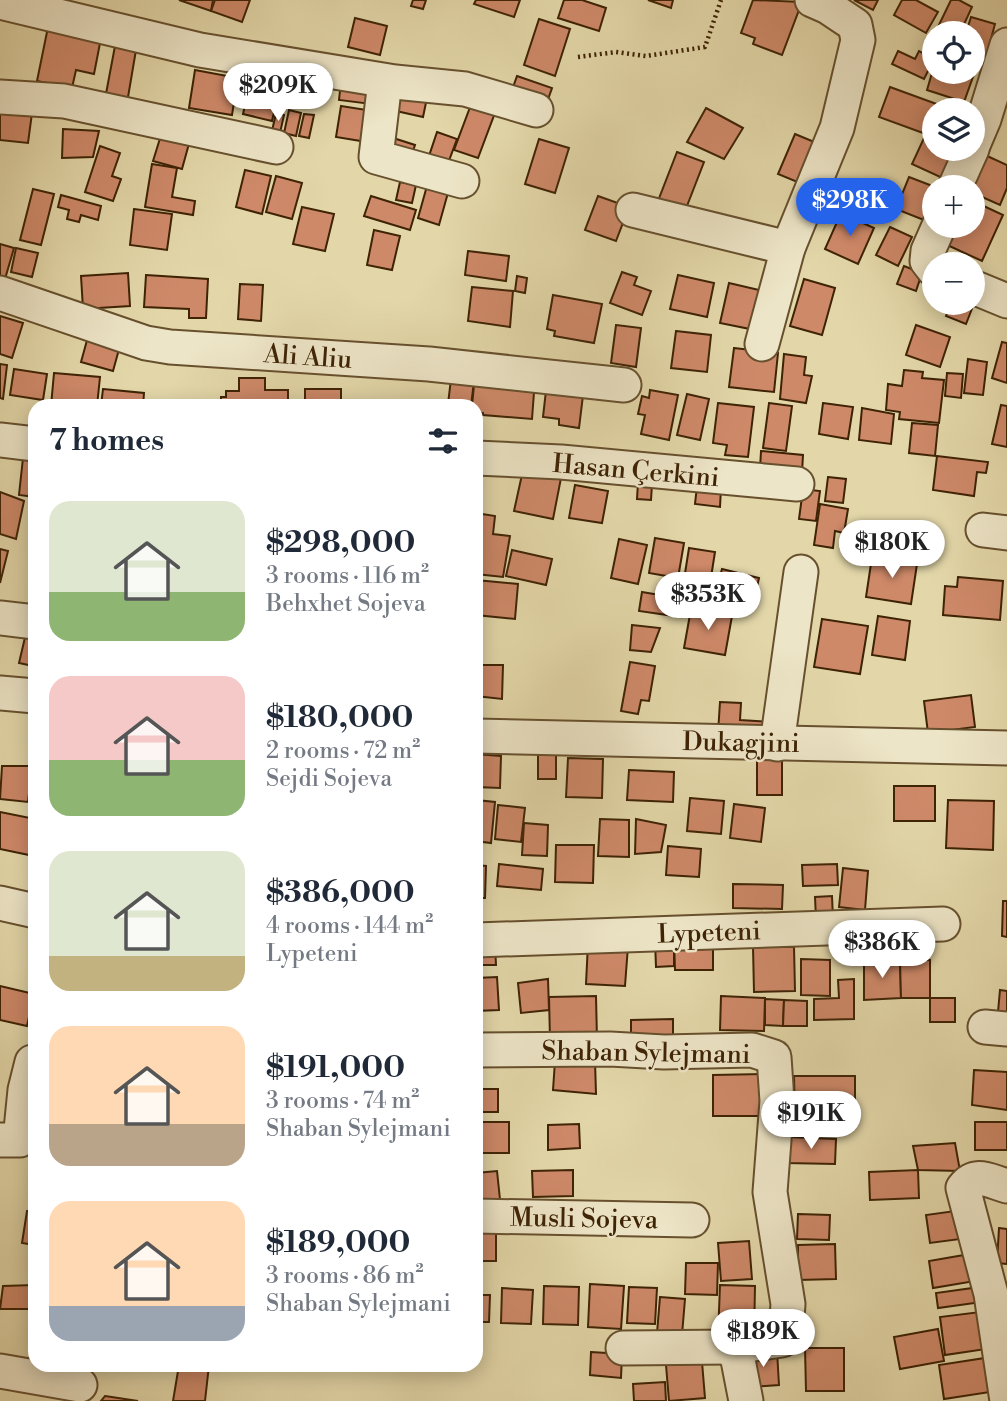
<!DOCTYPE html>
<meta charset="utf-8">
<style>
:root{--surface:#fff;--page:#f6f6f7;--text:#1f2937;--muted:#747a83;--accent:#2563eb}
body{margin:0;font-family:"Libre Bodoni",serif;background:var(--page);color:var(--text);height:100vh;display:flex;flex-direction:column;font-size:26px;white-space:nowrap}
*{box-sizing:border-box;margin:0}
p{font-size:23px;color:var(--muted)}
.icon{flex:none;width:38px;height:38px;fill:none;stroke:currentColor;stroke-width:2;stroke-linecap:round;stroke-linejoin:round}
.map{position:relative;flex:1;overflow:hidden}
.side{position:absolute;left:28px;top:399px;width:455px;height:973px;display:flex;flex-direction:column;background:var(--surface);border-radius:21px;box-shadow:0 4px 18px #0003}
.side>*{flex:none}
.tools{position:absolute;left:922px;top:21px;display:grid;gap:14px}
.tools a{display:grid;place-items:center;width:63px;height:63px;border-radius:50%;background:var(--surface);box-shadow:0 4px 18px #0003;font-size:35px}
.price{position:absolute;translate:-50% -60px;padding:0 16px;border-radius:24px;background:#fff;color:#222;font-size:23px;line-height:46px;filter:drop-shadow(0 2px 4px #0008)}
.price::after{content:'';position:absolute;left:50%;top:42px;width:21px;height:16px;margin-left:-10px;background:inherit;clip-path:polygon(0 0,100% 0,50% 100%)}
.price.active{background:var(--accent);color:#fff}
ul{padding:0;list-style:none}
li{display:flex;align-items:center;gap:21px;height:175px;padding:0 21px}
li span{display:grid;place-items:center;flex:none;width:196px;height:140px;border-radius:21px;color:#555}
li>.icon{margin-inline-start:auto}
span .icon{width:84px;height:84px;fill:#fffc;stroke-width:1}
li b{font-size:30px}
h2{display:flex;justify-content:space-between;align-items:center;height:84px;padding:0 21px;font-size:30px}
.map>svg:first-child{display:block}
.building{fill:#ce8969;stroke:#3e2305;stroke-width:2}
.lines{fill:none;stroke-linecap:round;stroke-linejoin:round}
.minor-casing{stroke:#67502e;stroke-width:37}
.path{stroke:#3e2305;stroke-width:4.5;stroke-dasharray:2 3.5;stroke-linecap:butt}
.minor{stroke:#ede5c7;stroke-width:33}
.labels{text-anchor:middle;stroke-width:5;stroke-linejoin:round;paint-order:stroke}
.street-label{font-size:26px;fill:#3e2305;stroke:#ede5c7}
</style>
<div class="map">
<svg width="1007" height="1401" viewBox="0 0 1007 1401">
<rect width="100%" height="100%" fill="#e3d7a9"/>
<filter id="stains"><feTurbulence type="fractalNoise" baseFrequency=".00286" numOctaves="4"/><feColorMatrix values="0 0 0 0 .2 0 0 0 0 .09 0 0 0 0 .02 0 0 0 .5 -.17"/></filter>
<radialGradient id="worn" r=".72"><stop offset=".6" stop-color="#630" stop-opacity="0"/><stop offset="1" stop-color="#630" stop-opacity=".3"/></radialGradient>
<g class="building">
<polygon points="179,0 213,0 211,11"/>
<polygon points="215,0 250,0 242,22 211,11"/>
<polygon points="413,0 426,0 423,9 411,6"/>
<polygon points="476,0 520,0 514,17 474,4"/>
<polygon points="564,0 582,0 606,8 599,31 558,18"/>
<polygon points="648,0 673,0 671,8"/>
<polygon points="753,0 802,2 782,55 753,44 755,38 741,33"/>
<polygon points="854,0 878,0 873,10"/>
<polygon points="902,0 916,0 938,12 926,33 894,15"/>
<polygon points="951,0 959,0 972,7 960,33 935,33"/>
<polygon points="971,17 995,24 985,61 973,57 973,33 966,33"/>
<polygon points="355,18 387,26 380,55 348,47"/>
<polygon points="539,19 570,29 555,76 524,65"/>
<polygon points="48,27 101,38 94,74 76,70 72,88 37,81"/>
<polygon points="115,46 136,50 127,103 105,99"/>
<polygon points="898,51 915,59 919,51 934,59 924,79 892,64"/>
<polygon points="934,66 934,72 970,72 974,74 964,102 927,90"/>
<polygon points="195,70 238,78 232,115 189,108"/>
<polygon points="517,76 552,88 546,105 511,93"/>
<polygon points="341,81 373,85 371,104 339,100"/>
<polygon points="250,84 279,91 272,121 243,114"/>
<polygon points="393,85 428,93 423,117 387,109"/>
<polygon points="890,87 953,110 934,110 934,137 879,117"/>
<polygon points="472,102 496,110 478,158 454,150"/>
<polygon points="341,106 373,111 367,142 336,137"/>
<polygon points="706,108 743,128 724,159 687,142"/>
<polygon points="0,109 32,113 28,143 0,140"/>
<polygon points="289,110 301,113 296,136 284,133"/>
<polygon points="276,113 284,115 280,133 272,131"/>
<polygon points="304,114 314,115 309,138 299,136"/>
<polygon points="63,129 99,131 93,157 62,158"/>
<polygon points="162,132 190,140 182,169 153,161"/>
<polygon points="437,132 457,139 447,166 428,159"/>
<polygon points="795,134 824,146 807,186 778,174"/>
<polygon points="387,136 415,145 410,160 382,151"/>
<polygon points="924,138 934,142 934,149 949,149 963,155 951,182 912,164"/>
<polygon points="539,139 569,148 555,193 525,184"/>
<polygon points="100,146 120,153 112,176 121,179 113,201 85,192"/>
<polygon points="677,152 704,162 685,211 658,201"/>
<polygon points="985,155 1007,165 1007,188 1000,205 973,193 973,187"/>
<polygon points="152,164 177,168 172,197 195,201 193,215 145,207"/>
<polygon points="245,170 271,176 262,214 236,207"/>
<polygon points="430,175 451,182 439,225 418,218"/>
<polygon points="276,176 302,183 292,219 266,212"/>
<polygon points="909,177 935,187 934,224 896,209"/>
<polygon points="400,182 416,185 412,203 396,200"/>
<polygon points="33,189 54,194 41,245 20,240"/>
<polygon points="61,195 101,206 98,220 81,215 79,222 67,219 69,210 58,207"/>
<polygon points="371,196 416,210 410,230 364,216"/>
<polygon points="598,196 629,207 616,241 585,230"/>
<polygon points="973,201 1003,215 982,261 945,244 954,226 973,226"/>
<polygon points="302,207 334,214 325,251 293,244"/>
<polygon points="134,209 172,214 167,250 130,245"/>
<polygon points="841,213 874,228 858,264 825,249"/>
<polygon points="890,227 912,237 898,266 876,255"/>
<polygon points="374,230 400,236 392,270 367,265"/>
<polygon points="0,244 14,248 5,279 0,278"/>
<polygon points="16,248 38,253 32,277 11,272"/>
<polygon points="468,251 509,256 506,281 465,275"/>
<polygon points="904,266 922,273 916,291 897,284"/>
<polygon points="622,272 637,277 634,285 651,291 642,315 610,303"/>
<polygon points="128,273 130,306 83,309 81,276"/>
<polygon points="146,275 208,279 206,318 189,318 189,309 144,307"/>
<polygon points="678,275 714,283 707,317 670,309"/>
<polygon points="517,276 527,278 525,293 515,291"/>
<polygon points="804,279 835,288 822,335 790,326"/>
<polygon points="729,283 759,290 750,329 720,323"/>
<polygon points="240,284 263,285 261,321 238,319"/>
<polygon points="472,287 513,291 510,327 468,321"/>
<polygon points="553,295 602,304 594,343 554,336 555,331 547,329"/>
<polygon points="975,301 966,324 946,316 951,303"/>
<polygon points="0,316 23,323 12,358 0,354"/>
<polygon points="616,325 641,328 636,367 611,363"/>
<polygon points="916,325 950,337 940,367 906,355"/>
<polygon points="676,331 711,335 707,372 671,368"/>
<polygon points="89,333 121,342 113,371 81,362"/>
<polygon points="1002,342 1007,343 1007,383 992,378"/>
<polygon points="734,348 778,353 774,392 729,387"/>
<polygon points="784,354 806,357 804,375 812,376 806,403 780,399"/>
<polygon points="968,359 987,362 983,395 964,393"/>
<polygon points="0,364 7,365 3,399 0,398"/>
<polygon points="14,369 47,374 43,400 10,395"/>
<polygon points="904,370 923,372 922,378 944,380 939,423 899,419 900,412 886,410 888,384 902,386"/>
<polygon points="54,373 100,377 97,406 51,406"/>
<polygon points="947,373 963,374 961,398 945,396"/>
<polygon points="475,374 535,379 532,419 483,415 483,413 476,412 476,406 472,406"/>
<polygon points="239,378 265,378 265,390 288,390 288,406 221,406 221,397 226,397 226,391 239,391"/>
<polygon points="451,379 474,381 471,406 448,404"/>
<polygon points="547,382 584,387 579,428 559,425 559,419 543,417"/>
<polygon points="103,389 144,393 143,406 101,406"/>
<rect x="305" y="389" width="36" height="17"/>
<polygon points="650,390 678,395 669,440 641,434 645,415 638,414 642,396 649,398"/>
<polygon points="687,394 709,399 700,440 677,435"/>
<polygon points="718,403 754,407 748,457 725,455 727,445 713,443"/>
<polygon points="769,403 792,406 786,451 763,448"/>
<polygon points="823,403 853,407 848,439 819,434"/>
<polygon points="1001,405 1007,406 1007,447 992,444"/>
<polygon points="862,408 894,414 891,444 859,440"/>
<polygon points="912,423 938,425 935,456 909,453"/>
<polygon points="761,451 803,455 802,473 760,469"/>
<polygon points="937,456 988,462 986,473 977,472 974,496 933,490"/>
<polygon points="23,458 35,459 35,497 19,495"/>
<polygon points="523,470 561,478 553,519 514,511"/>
<polygon points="828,477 846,479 843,503 825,501"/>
<polygon points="638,482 652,484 651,500 637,499"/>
<polygon points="575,485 608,491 602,523 569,518"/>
<polygon points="697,486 721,488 720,507 695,504"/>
<polygon points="803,489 820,491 816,521 799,519"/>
<polygon points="0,492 24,501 16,539 0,534"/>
<polygon points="820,504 848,509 844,533 835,531 833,548 814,545"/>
<polygon points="476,513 495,516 493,534 510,536 503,577 476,574"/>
<polygon points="655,538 684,543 678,578 649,573"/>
<polygon points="619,539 647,545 638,584 611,578"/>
<polygon points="689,548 715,552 709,590 683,586"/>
<polygon points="0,549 8,551 0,583"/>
<polygon points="512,550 552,559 546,585 506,576"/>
<polygon points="872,557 917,564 911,604 866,597"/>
<polygon points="722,569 759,578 754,600 716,590"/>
<polygon points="958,577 1003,581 1000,620 943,615 945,586 957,587"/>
<polygon points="476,580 518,584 515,619 476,615"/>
<polygon points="642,592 684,599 681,617 639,611"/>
<polygon points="691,609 732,616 725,655 684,648"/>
<polygon points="878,616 910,621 905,660 872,655"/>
<polygon points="822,619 868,626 860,674 814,667"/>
<polygon points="632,625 660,628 651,652 630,650"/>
<polygon points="27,629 35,631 33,666 19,663"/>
<polygon points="630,662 655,666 649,701 641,700 638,714 621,711"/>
<polygon points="476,665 503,665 502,699 476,696"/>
<polygon points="971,695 975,727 928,733 924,701"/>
<polygon points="720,702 741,703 740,720 772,722 771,737 718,733"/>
<rect x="538" y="752" width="18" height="27"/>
<polygon points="476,754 501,756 500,788 476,787"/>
<rect x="757" y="757" width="25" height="38"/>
<polygon points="568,758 603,759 602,798 566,797"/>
<polygon points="2,766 32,766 28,802 0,799"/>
<polygon points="629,770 674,772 673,802 627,800"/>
<rect x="894" y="786" width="41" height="35"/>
<polygon points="690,798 724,801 721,834 687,831"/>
<polygon points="476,800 495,802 491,843 476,841"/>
<polygon points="948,800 994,801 993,850 946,848"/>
<polygon points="734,804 765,808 761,842 730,838"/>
<polygon points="498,805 525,808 521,842 495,839"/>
<polygon points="0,812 35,819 29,855 0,849"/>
<polygon points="600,819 629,820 629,857 598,856"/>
<polygon points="636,819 666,825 661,852 635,854"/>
<polygon points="524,823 548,825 547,856 522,855"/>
<polygon points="556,845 594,845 593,883 555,882"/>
<polygon points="668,846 701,849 699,877 666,875"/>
<polygon points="499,864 543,869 541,890 497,886"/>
<polygon points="837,864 838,885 803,886 802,865"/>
<polygon points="476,865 486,866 485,898 476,898"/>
<polygon points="843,868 868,871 865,910 839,907"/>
<polygon points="733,884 783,885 782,909 733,908"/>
<polygon points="832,896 833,919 816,919 815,897"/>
<polygon points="1003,901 1007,901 1007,937 1002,936"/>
<polygon points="713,940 713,970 675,970 674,941"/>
<polygon points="655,941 674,941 674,966 656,967"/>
<polygon points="588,943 628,946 625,986 586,984"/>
<polygon points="495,945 496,965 476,965 476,946"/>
<polygon points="753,947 794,947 795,991 754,992"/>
<polygon points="801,959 830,960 830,996 801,995"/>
<polygon points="864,960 900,960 901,998 864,1000"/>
<polygon points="900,960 930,960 930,998 901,998"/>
<polygon points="497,977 499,1010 476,1011 476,978"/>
<polygon points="548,979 549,1010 521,1013 518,983"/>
<polygon points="854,979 854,1019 814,1020 814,999 839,998 838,980"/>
<polygon points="0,986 34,994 27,1026 0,1020"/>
<polygon points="1000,990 1007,991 1007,1024 997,1023"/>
<polygon points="596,996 597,1040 550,1040 549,997"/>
<polygon points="721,996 765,998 764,1031 720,1030"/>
<rect x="930" y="998" width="25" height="24"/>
<polygon points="765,999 784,1000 783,1026 765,1025"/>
<polygon points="784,1000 807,1001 807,1026 783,1026"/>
<polygon points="673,1019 673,1041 631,1042 631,1020"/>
<polygon points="555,1061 595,1061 596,1094 553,1090"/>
<polygon points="974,1070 1007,1072 1007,1110 972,1105"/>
<polygon points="767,1074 767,1116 713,1116 713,1075"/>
<polygon points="794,1076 855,1076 855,1116 795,1116"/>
<rect x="476" y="1089" width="22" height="23"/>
<rect x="476" y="1122" width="33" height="31"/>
<rect x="975" y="1122" width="32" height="28"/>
<polygon points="579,1124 580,1148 548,1150 548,1125"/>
<polygon points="787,1137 836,1139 835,1164 786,1163"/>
<polygon points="955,1143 960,1171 918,1170 913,1146"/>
<polygon points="573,1170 573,1196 533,1197 532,1171"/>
<polygon points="918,1170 919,1198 870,1200 869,1172"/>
<polygon points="497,1171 501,1209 476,1205 476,1173"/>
<polygon points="962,1210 968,1238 930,1243 926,1215"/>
<polygon points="27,1211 35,1212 35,1245 22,1243"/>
<polygon points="798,1214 830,1215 829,1240 797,1239"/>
<rect x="476" y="1224" width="20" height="37"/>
<polygon points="999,1228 1007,1229 1007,1264 997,1263"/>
<polygon points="749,1241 752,1279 721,1281 718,1243"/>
<polygon points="835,1244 836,1279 798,1280 798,1245"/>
<polygon points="970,1254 975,1281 933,1288 929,1261"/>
<polygon points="686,1263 718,1263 717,1295 685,1294"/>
<polygon points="590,1284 624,1286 621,1329 588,1327"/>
<polygon points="34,1285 35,1309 0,1309 3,1286"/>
<polygon points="720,1285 755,1286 754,1338 718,1337"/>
<polygon points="544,1286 579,1287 578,1325 543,1324"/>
<polygon points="629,1287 657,1288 655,1324 627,1323"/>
<polygon points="980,1287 982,1302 938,1308 936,1293"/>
<polygon points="502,1288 533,1290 531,1324 501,1323"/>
<polygon points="476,1295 490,1295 489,1322 476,1322"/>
<polygon points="660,1297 685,1299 682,1335 657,1333"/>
<polygon points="980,1312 986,1349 945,1355 940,1317"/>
<polygon points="938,1329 944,1361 900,1369 894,1337"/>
<polygon points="805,1348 844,1348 844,1391 806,1391"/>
<polygon points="777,1351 779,1385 750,1387 748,1353"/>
<polygon points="591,1352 622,1354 621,1378 590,1375"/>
<polygon points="985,1358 990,1392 944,1399 939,1365"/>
<polygon points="702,1362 705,1398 669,1401 666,1365"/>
<polygon points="179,1365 209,1365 205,1401 173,1401"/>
<polygon points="665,1382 666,1401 634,1401 633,1384"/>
<polygon points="105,1396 138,1401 101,1401"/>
</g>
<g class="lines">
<defs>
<g id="minor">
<polyline points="0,2 200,50 395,82 465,89 536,110"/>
<polyline points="385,81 376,157 462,181"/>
<polyline points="0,97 64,101 276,147"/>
<polyline points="973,145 984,119 1007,45"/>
<polyline points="955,187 972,149"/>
<polyline points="633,210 788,248"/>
<polyline points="934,270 927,261 928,251 939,226"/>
<polyline points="973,287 1007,301"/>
<polyline points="0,293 146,343 170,347 429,364 624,385"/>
<polyline points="762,344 788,248 837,128 858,40 855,25 828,7 812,0"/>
<polyline points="0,440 35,444"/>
<polyline points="476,458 561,462 797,484"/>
<polyline points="983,530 1007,533"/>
<polyline points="0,618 35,622"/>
<polyline points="0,693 35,696"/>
<polyline points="476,736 1007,748"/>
<polyline points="777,744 801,572"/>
<polyline points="0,903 35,911"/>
<polyline points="476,940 943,924"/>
<polyline points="985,1027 1007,1029"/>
<polyline points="476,1050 610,1049 664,1052 752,1050 774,1057 777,1101 770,1192 788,1304 786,1330 782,1340 732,1347 738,1360 746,1401"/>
<polyline points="0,1140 20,1140 25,1090 32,1062 35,1063"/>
<path d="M1007,1186c-18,-5 -31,-15 -44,2l28,106 16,107"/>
<polyline points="476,1216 692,1220"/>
<polyline points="623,1348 732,1347"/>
<polyline points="0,1371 80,1385"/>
</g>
</defs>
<use href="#minor" class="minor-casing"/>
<polyline class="path" points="578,57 616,52 646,56 705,47 721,0"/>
<use href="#minor" class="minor"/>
</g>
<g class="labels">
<g class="street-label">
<text transform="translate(308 356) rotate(4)" y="9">Ali Aliu</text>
<text transform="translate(636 470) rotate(5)" y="9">Hasan Çerkini</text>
<text transform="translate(741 742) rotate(1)" y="9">Dukagjini</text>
<text transform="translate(709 932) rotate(-2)" y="9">Lypeteni</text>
<text transform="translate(646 1052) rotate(1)" y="9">Shaban Sylejmani</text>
<text transform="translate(584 1218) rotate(1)" y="9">Musli Sojeva</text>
</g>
</g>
<rect width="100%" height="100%" filter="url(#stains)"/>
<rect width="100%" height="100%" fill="url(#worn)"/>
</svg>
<div class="tools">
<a><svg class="icon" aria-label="locate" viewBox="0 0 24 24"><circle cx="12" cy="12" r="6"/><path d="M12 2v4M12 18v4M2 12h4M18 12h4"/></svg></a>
<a><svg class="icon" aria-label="layers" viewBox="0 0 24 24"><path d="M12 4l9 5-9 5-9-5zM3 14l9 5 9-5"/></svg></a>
<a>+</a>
<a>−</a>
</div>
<b class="price" style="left:278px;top:123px">$209K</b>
<b class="price active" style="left:850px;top:238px">$298K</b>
<b class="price" style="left:892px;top:580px">$180K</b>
<b class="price" style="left:708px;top:632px">$353K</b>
<b class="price" style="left:882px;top:980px">$386K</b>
<b class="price" style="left:811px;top:1151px">$191K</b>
<b class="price" style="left:763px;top:1369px">$189K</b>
<section class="side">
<h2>7 homes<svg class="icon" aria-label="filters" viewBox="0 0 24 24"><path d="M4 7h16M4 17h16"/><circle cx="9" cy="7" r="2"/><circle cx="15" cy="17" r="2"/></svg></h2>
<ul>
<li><span style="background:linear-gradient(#dfe7d0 65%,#8fb573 0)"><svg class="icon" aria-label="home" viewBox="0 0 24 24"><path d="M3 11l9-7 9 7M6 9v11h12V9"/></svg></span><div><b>$298,000</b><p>3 rooms · 116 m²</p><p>Behxhet Sojeva</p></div></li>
<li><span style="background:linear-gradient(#f6c9c9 60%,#8fb573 0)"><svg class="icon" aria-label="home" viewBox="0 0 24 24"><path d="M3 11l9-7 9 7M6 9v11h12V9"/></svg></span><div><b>$180,000</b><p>2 rooms · 72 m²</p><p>Sejdi Sojeva</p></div></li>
<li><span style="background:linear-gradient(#dfe7d0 75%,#c2b280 0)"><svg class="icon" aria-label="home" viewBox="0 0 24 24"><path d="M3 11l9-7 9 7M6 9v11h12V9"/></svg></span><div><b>$386,000</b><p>4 rooms · 144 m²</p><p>Lypeteni</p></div></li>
<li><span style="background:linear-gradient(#ffd9b3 70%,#b9a48a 0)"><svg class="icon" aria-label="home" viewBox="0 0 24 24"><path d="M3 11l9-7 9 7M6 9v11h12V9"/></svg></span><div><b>$191,000</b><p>3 rooms · 74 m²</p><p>Shaban Sylejmani</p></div></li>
<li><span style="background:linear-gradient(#ffd9b3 75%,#9aa5b1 0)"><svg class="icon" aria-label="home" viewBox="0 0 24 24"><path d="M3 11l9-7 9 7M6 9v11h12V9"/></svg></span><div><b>$189,000</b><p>3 rooms · 86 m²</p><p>Shaban Sylejmani</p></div></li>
</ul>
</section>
</div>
